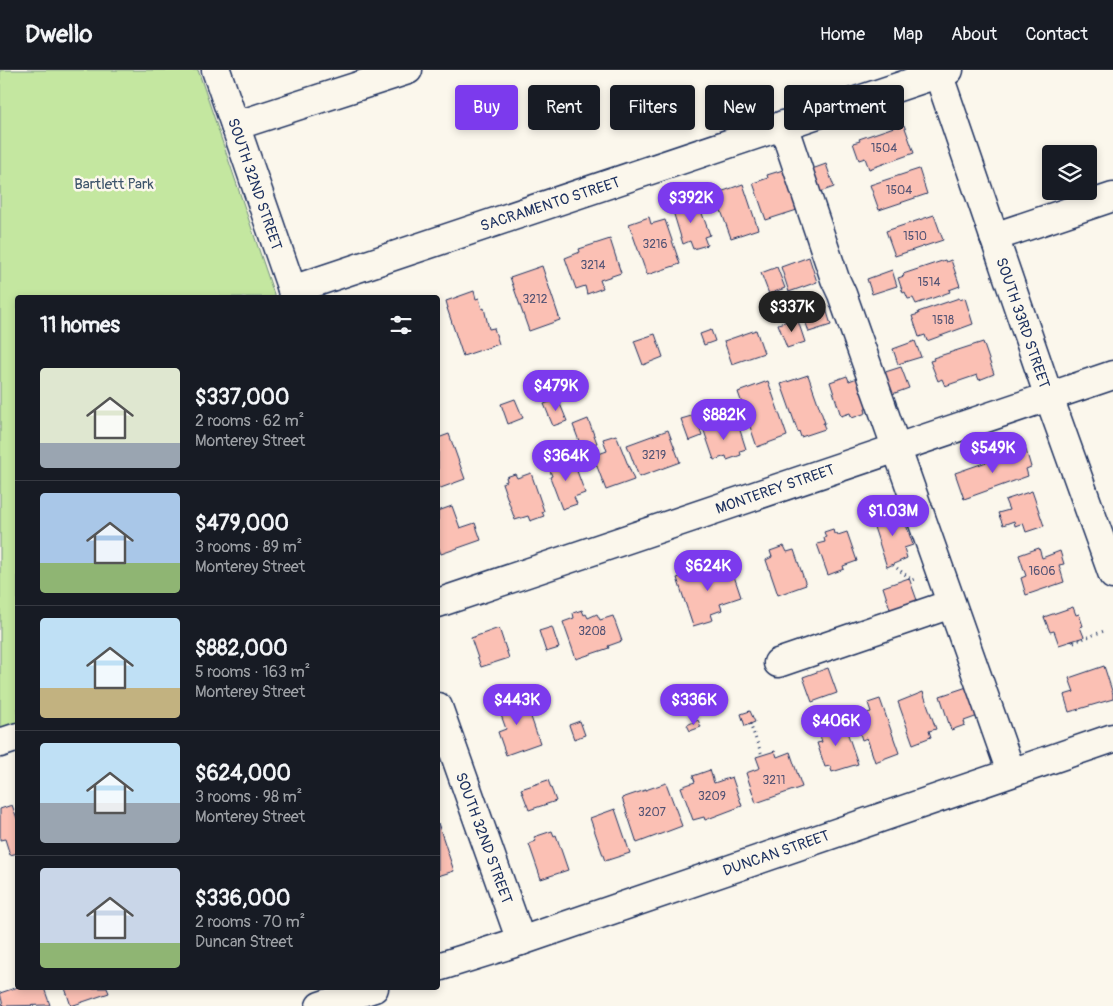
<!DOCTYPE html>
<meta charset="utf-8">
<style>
:root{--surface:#171b24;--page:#20242c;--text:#f1f3f6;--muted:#9ea1a6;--line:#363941;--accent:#7c3aed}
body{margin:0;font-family:Pangolin,sans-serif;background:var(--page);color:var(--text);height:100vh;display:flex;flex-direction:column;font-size:19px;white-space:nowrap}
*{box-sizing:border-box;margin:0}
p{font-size:16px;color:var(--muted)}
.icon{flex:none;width:28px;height:28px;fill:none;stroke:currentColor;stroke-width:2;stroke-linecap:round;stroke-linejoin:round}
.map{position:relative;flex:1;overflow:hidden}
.details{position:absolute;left:15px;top:225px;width:425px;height:695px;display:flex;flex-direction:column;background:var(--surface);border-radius:5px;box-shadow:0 2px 8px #0003}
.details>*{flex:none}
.top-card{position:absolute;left:455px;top:15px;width:475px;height:45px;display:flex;gap:10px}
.tools{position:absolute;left:1042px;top:75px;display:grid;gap:10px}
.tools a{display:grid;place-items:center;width:55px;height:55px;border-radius:5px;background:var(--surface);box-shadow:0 2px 8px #0003;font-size:25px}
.price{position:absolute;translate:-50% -42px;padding:0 11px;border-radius:18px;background:var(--accent);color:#fff;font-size:16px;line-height:32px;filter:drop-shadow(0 1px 2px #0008)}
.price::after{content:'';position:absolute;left:50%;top:30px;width:15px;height:11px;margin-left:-8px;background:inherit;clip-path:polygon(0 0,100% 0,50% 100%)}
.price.active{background:#222;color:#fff}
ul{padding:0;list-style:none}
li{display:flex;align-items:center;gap:15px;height:125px;padding:0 25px}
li+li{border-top:1px solid var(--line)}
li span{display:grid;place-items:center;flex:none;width:140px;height:100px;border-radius:5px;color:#555}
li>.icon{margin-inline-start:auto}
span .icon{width:60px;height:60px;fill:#fffc;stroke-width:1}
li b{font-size:21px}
h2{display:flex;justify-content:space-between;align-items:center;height:60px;padding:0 25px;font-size:21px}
.chip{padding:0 18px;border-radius:5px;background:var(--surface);box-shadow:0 2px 8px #0003;font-size:18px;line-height:45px}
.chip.active{background:var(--accent);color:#fff}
header{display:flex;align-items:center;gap:30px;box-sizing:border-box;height:70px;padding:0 25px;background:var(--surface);border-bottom:1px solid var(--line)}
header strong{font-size:24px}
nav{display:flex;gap:28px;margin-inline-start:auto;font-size:18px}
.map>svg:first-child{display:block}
.green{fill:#c4e7a0;stroke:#708b7f}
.building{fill:#fbc0b4;stroke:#1b2f5e}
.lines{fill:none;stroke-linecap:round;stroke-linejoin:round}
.minor-casing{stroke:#1b2f5e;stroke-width:31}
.path{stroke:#1b2f5e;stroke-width:3;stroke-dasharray:1 4;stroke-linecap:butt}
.minor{stroke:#fbf7ec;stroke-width:28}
.labels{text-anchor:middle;stroke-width:5;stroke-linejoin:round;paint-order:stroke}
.number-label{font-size:12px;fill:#535374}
.park-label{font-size:15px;fill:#3d546b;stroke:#fbf7ec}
.street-label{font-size:15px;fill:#1b2f5e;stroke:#fbf7ec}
</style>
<header>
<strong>Dwello</strong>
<nav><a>Home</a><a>Map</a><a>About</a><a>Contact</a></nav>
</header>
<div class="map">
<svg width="1113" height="936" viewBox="0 0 1113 936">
<rect width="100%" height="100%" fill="#fbf7ec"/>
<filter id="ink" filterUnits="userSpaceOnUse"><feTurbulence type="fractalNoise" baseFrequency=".02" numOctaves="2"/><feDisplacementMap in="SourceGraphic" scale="10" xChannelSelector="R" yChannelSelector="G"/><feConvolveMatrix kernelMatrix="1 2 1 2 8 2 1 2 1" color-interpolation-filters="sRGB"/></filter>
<g filter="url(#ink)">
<polygon class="green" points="0,0 198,0 275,227 18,228 18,653 0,659"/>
<g class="building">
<polygon points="904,55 914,83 869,99 865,88 859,90 853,73 860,71 859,69 897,56 898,57"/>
<polygon points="826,94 834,117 820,122 812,99"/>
<polygon points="919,99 927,124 879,140 870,115"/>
<polygon points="783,100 797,140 766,150 753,113 768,108 767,105"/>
<polygon points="743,114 758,159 731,168 715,124"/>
<polygon points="697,130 710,165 704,167 707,175 693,179 690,171 683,174 672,138"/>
<polygon points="934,145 943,170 895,186 886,161"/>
<polygon points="649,147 651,154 665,150 680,194 647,205 629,154"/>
<polygon points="610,169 621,203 600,210 603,218 587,224 585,216 576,219 565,188 580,182 579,179"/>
<polygon points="809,187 817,212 789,222 781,197"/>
<polygon points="945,190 946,192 951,190 960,216 949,220 950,222 916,234 913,228 908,229 905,222 903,223 898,208 904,206 903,204"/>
<polygon points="542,196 560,250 529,261 510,207"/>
<polygon points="777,197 785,218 769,224 761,203"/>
<polygon points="892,200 897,216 872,224 867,209"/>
<polygon points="474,221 476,229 479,228 482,239 484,238 489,259 494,258 499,274 463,286 447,238 448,238 446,231"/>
<polygon points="959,228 960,230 965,228 973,254 927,271 925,265 919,267 912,246 919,244 918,242"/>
<polygon points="824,232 831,255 809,262 801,239"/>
<polygon points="797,248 805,272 787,278 778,254"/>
<polygon points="711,260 715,271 704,275 700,264"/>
<polygon points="756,260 764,283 732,294 724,271"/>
<polygon points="655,264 663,287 643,295 634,271"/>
<polygon points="915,271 921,287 898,294 893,279"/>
<polygon points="983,272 994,304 979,310 977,305 945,316 942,309 938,311 930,291 934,290 933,288"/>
<polygon points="901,297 909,318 887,326 879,304"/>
<polygon points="808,305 825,353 823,353 825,359 801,367 799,361 798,362 781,314"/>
<polygon points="847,306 849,311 857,308 868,338 865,339 866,343 852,348 850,343 841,346 830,312"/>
<polygon points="768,311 787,366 757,377 738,322"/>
<polygon points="515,329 523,348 508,354 501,334"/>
<polygon points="558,329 567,351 553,356 544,334"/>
<polygon points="695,345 702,366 689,371 681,349"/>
<polygon points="588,349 597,373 582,379 573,355"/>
<polygon points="717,350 720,360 738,354 746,379 740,381 741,385 727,390 726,386 714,390 702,355"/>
<polygon points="668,360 680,392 639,407 627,375"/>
<polygon points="449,364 465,409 438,419 438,368"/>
<polygon points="616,365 634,410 606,420 593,386 607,381 603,369"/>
<polygon points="1026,380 1031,397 1026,399 1028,406 964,429 955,403 1018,381 1019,382"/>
<polygon points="564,387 566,393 573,390 585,423 574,427 577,434 562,439 550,407 552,406 547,393"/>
<polygon points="531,403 544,441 542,442 544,446 530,451 528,446 515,450 502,413 507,411 506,407 515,404 517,408"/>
<polygon points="1032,421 1044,456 1026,462 1023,453 1015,456 1014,451 1003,455 998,443 1009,440 1005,430"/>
<polygon points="452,436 460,458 475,453 481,470 441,484 438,476 438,441"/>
<polygon points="891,439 894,446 902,443 913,475 904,478 907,488 887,497 873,454 881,451 878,443"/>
<polygon points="833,459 834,464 837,463 838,465 847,462 857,491 843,496 844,499 828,505 817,474 825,472 824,468 826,467 824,462"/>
<polygon points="784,476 787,482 794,480 806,515 778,525 766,490 772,487 770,481"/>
<polygon points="1039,478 1042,488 1060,481 1064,494 1059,495 1064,512 1026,525 1021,508 1026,506 1019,485"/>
<polygon points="730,494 741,527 720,534 722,540 711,544 713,550 693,556 677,508 705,499 706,501"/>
<polygon points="909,508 918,533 891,542 883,517"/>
<polygon points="1073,537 1076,545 1079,544 1083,556 1080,557 1084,567 1059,575 1054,561 1050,562 1044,547"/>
<polygon points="582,540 584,545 586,544 588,548 597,544 600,550 613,546 622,571 608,576 609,578 576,589 563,552 574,548 573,543"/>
<polygon points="552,557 559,578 546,582 539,561"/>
<polygon points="499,558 509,588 481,597 471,568"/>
<polygon points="1104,596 1113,624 1113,629 1069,642 1064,625 1074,622 1069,608"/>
<polygon points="828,598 837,623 812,632 803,607"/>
<polygon points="967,617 978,646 964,651 965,655 951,660 940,626"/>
<polygon points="923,622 936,659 929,661 931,667 913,674 898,632"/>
<polygon points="523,624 540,673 506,685 498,662 506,659 501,645 505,643 501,632"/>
<polygon points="880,629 899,683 875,692 867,668 862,670 858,657 862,655 861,653 869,650 867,643 871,642 868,633"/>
<polygon points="750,641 755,652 745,656 741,644"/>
<polygon points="698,650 701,657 690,661 687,655"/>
<polygon points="843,650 858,694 832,702 830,696 825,697 817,673 822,672 818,659"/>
<polygon points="580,651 585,665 574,669 569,655"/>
<polygon points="775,681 777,687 790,682 802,717 756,733 746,703 760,698 756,687"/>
<polygon points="710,700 714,713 732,707 742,736 705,750 704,747 693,750 681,717 695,712 693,706"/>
<polygon points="548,710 556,731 529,740 521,719"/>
<polygon points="666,713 682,756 637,773 622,728"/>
<polygon points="12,735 18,751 18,783 10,785 5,769 0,770 0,739"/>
<polygon points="615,739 630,783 605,791 590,748"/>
<polygon points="438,753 454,801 438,806"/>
<polygon points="552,761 554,766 556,765 568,800 541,809 529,774 536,771 534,767"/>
<polygon points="18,917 44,918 50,935 3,936 0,923"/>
<polygon points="65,918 107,918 109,923 71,936"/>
</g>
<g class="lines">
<defs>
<g id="minor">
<polyline points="216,0 295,228"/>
<polyline points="937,0 1049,327 1113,505"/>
<polyline points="783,55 835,209 842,224 1011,702"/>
<polyline points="235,56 408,0"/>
<polyline points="994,167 1113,127"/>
<polyline points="292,220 949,0"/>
<polyline points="438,533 1113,305"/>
<polyline points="778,593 951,534"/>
<polyline points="438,637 521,871"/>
<polyline points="0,673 18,667"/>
<polyline points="438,897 521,871 1113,668"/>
<polyline points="320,936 374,918"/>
</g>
</defs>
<use href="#minor" class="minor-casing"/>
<g class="path">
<polyline points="893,495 912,510 917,508"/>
<polyline points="1071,571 1071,573 1104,561"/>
<polyline points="750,654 762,685"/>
</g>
<use href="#minor" class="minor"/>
</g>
</g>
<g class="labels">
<g class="number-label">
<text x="884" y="82">1504</text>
<text x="899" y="124">1504</text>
<text x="915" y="170">1510</text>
<text x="655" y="178">3216</text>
<text x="593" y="199">3214</text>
<text x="929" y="216">1514</text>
<text x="535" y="233">3212</text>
<text x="943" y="254">1518</text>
<text x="654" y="389">3219</text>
<text x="1042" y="505">1606</text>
<text x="592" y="565">3208</text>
<text x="774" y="714">3211</text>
<text x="712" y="730">3209</text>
<text x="652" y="746">3207</text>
</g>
<g class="park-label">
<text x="114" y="119">Bartlett Park</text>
</g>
<g class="street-label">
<text transform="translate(255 114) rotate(71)" y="5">SOUTH 32ND STREET</text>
<text transform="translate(550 134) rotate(-18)" y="5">SACRAMENTO STREET</text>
<text transform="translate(1023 253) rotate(71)" y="5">SOUTH 33RD STREET</text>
<text transform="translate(775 419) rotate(-19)" y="5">MONTEREY STREET</text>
<text transform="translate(484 768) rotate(70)" y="5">SOUTH 32ND STREET</text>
<text transform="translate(776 783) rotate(-19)" y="5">DUNCAN STREET</text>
</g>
</g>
</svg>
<div class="tools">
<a><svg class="icon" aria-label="layers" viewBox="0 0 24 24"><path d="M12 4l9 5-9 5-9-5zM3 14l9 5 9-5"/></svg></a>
</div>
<b class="price" style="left:691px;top:154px">$392K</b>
<b class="price active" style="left:792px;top:263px">$337K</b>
<b class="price" style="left:556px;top:342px">$479K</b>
<b class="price" style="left:724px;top:371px">$882K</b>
<b class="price" style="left:993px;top:404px">$549K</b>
<b class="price" style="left:566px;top:412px">$364K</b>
<b class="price" style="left:893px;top:467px">$1.03M</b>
<b class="price" style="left:708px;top:522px">$624K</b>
<b class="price" style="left:517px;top:656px">$443K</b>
<b class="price" style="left:694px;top:656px">$336K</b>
<b class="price" style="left:836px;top:677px">$406K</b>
<div class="top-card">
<a class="chip active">Buy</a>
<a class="chip">Rent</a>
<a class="chip">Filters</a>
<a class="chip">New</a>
<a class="chip">Apartment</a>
</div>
<section class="details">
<h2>11 homes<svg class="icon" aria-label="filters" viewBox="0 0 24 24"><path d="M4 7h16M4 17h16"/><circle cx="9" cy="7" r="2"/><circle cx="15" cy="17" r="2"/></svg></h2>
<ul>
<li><span style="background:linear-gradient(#dfe7d0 75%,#9aa5b1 0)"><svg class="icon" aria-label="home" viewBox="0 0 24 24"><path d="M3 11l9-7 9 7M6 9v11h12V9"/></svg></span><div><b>$337,000</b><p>2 rooms · 62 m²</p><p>Monterey Street</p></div></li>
<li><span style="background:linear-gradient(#a9c7e8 70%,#8fb573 0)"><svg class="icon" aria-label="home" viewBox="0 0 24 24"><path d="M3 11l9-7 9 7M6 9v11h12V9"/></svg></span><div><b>$479,000</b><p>3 rooms · 89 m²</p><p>Monterey Street</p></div></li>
<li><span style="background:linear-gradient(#bfe0f5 70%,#c2b280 0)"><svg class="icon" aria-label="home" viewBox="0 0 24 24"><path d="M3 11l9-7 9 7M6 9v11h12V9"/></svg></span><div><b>$882,000</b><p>5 rooms · 163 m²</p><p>Monterey Street</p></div></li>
<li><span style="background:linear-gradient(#bfe0f5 60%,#9aa5b1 0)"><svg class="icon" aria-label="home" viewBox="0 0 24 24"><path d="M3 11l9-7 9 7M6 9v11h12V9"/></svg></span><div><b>$624,000</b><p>3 rooms · 98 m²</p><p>Monterey Street</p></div></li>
<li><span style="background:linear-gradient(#c9d6e8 75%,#8fb573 0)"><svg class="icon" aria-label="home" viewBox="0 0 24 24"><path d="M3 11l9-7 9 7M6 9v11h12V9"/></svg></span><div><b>$336,000</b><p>2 rooms · 70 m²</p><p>Duncan Street</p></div></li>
</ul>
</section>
</div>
